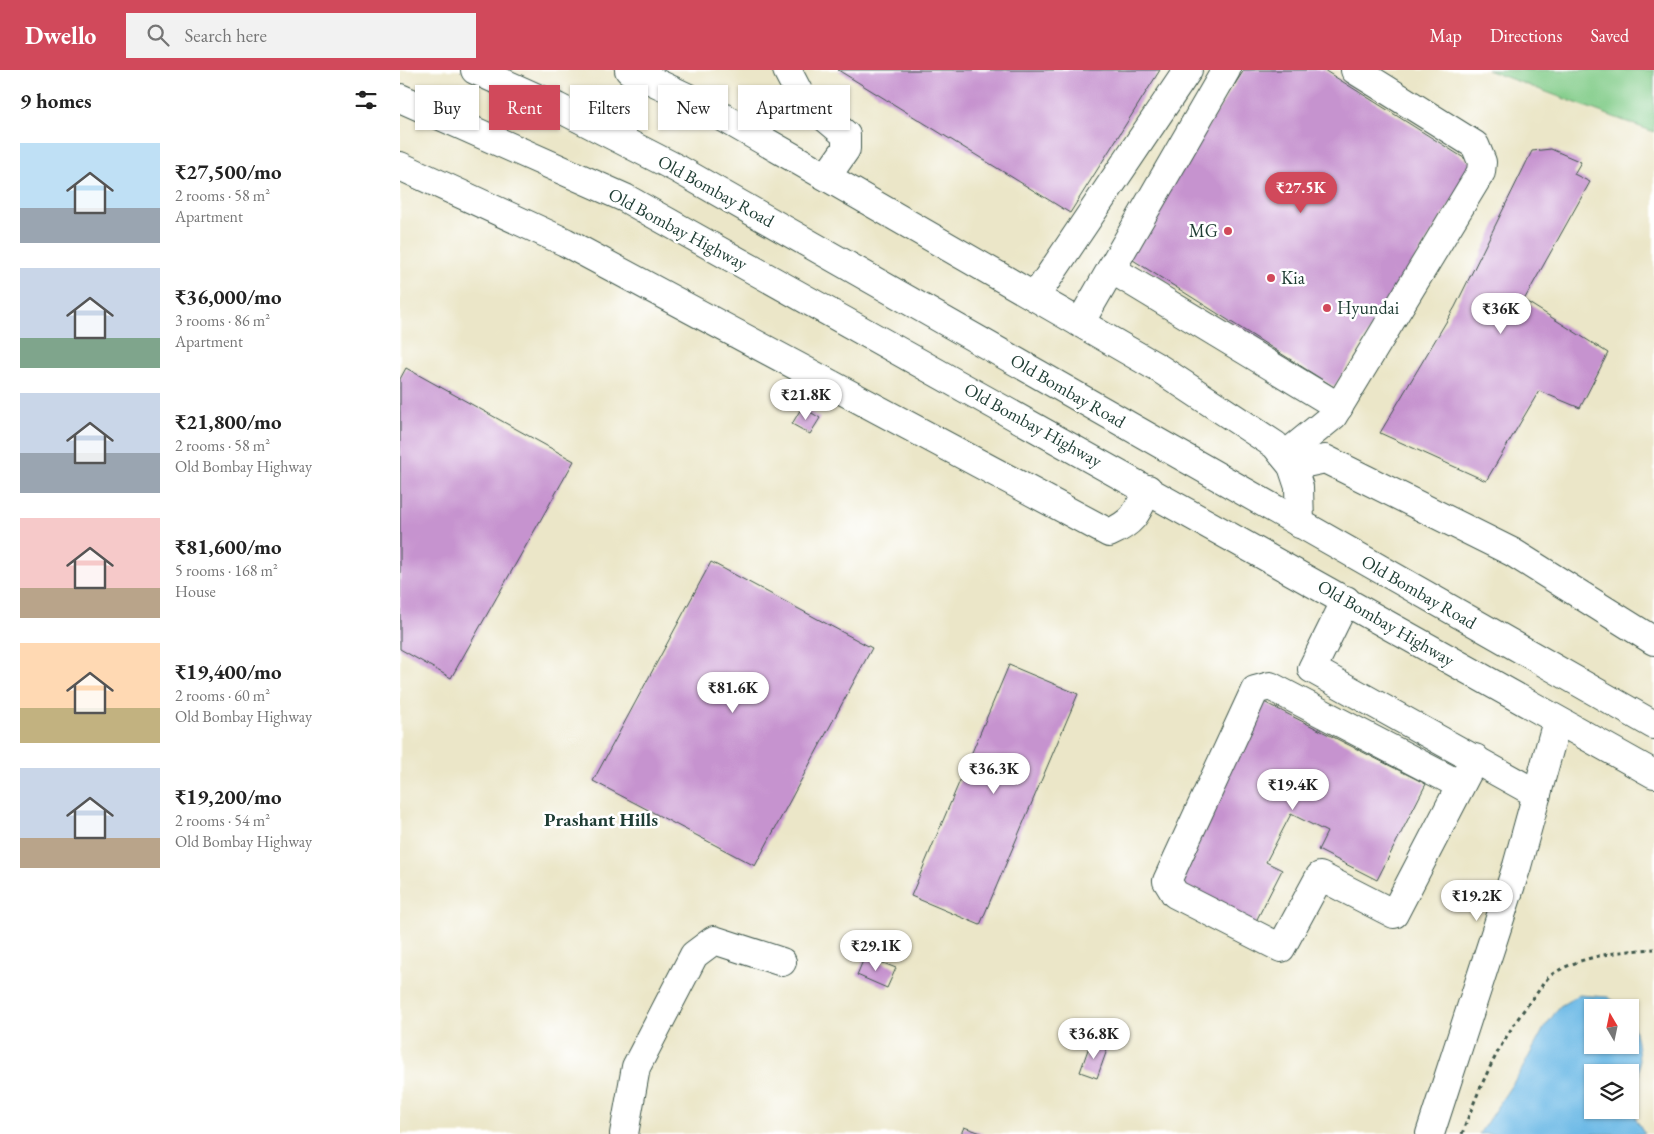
<!DOCTYPE html>
<meta charset="utf-8">
<style>
:root{--surface:#fff;--page:#f2f2f2;--text:#222;--muted:#767676;--accent:#d1495b}
body{margin:0;font-family:"EB Garamond",serif;background:var(--page);color:var(--text);height:100vh;display:flex;flex-direction:column;font-size:19px;white-space:nowrap}
*{box-sizing:border-box;margin:0}
p{font-size:16px;color:var(--muted)}
.icon{flex:none;width:28px;height:28px;fill:none;stroke:currentColor;stroke-width:2;stroke-linecap:round;stroke-linejoin:round}
.map{position:relative;flex:1;overflow:hidden}
.drawer{display:flex;flex-direction:column;background:var(--surface);width:400px}
.drawer>*{flex:none}
.guide{position:absolute;left:15px;top:15px;width:475px;height:45px;display:flex;gap:10px}
.needle{width:32px;rotate:351deg}
.buttons{position:absolute;left:1184px;top:929px;display:grid;gap:10px}
.buttons a{display:grid;place-items:center;width:55px;height:55px;border-radius:0px;background:var(--surface);box-shadow:0 1px 4px #0004;font-size:25px}
.price{position:absolute;translate:-50% -42px;padding:0 11px;border-radius:18px;background:#fff;color:#222;font-size:16px;line-height:32px;filter:drop-shadow(0 1px 2px #0008)}
.price::after{content:'';position:absolute;left:50%;top:30px;width:15px;height:11px;margin-left:-8px;background:inherit;clip-path:polygon(0 0,100% 0,50% 100%)}
.price.current{background:var(--accent);color:#fff}
ul{padding:0;list-style:none}
li{display:flex;align-items:center;gap:15px;height:125px;padding:0 20px}
li span{display:grid;place-items:center;flex:none;width:140px;height:100px;border-radius:0px;color:#555}
li>.icon{margin-inline-start:auto}
span .icon{width:60px;height:60px;fill:#fffc;stroke-width:1}
li b{font-size:21px}
h2{display:flex;justify-content:space-between;align-items:center;height:60px;padding:0 20px;font-size:21px}
.tag{padding:0 18px;border-radius:0px;background:var(--surface);box-shadow:0 1px 4px #0004;font-size:18px;line-height:45px}
.tag.current{background:var(--accent);color:#fff}
header{display:flex;align-items:center;gap:30px;box-sizing:border-box;height:70px;padding:0 25px;background:var(--accent);color:#fff}
header strong{font-size:24px}
nav{display:flex;gap:28px;margin-inline-start:auto;font-size:18px}
.search{width:350px;height:45px;background:var(--page);display:flex;align-items:center;gap:12px;box-sizing:border-box;padding:0 18px;border-radius:0px;color:var(--muted);font-size:19px}
main{display:flex;flex:1;min-height:0}
.map>svg:first-child{display:block}
.green{fill:#82cc89;stroke:#50845e}
.water{fill:#6dbae6;stroke:#467c8d;fill-rule:evenodd}
.building{fill:#c693cf}
.lines{fill:none;stroke-linecap:round;stroke-linejoin:round}
.minor-casing{stroke:#3e564a;stroke-width:30}
.major-casing{stroke:#3e564a;stroke-width:30}
.path{stroke:#3e564a;stroke-width:3;stroke-dasharray:4 4;stroke-linecap:butt}
.minor{stroke:#fff;stroke-width:28}
.major{stroke:#fff;stroke-width:28}
.poi-dot{fill:#d1495b;stroke:#fff;stroke-width:2}
.labels{text-anchor:middle;stroke-width:5;stroke-linejoin:round;paint-order:stroke}
.street-label{font-size:18px;fill:#1f3d34;stroke:#fff}
.poi-label{font-size:18px;fill:#1f3d34;stroke:#fff;text-anchor:start}
.neighbourhood-label{font-size:19px;font-weight:bold;fill:#1f3d34;stroke:#fff}
</style>
<header>
<strong>Dwello</strong>
<div class="search"><svg class="icon" aria-label="search" viewBox="0 0 24 24"><circle cx="10" cy="10" r="6"/><path d="M15 15l6 6"/></svg>Search here</div>
<nav><a>Map</a><a>Directions</a><a>Saved</a></nav>
</header>
<main>
<section class="drawer">
<h2>9 homes<svg class="icon" aria-label="filters" viewBox="0 0 24 24"><path d="M4 7h16M4 17h16"/><circle cx="9" cy="7" r="2"/><circle cx="15" cy="17" r="2"/></svg></h2>
<ul>
<li><span style="background:linear-gradient(#bfe0f5 65%,#9aa5b1 0)"><svg class="icon" aria-label="home" viewBox="0 0 24 24"><path d="M3 11l9-7 9 7M6 9v11h12V9"/></svg></span><div><b>₹27,500/mo</b><p>2 rooms · 58 m²</p><p>Apartment</p></div></li>
<li><span style="background:linear-gradient(#c9d6e8 70%,#7fa58c 0)"><svg class="icon" aria-label="home" viewBox="0 0 24 24"><path d="M3 11l9-7 9 7M6 9v11h12V9"/></svg></span><div><b>₹36,000/mo</b><p>3 rooms · 86 m²</p><p>Apartment</p></div></li>
<li><span style="background:linear-gradient(#c9d6e8 60%,#9aa5b1 0)"><svg class="icon" aria-label="home" viewBox="0 0 24 24"><path d="M3 11l9-7 9 7M6 9v11h12V9"/></svg></span><div><b>₹21,800/mo</b><p>2 rooms · 58 m²</p><p>Old Bombay Highway</p></div></li>
<li><span style="background:linear-gradient(#f6c9c9 70%,#b9a48a 0)"><svg class="icon" aria-label="home" viewBox="0 0 24 24"><path d="M3 11l9-7 9 7M6 9v11h12V9"/></svg></span><div><b>₹81,600/mo</b><p>5 rooms · 168 m²</p><p>House</p></div></li>
<li><span style="background:linear-gradient(#ffd9b3 65%,#c2b280 0)"><svg class="icon" aria-label="home" viewBox="0 0 24 24"><path d="M3 11l9-7 9 7M6 9v11h12V9"/></svg></span><div><b>₹19,400/mo</b><p>2 rooms · 60 m²</p><p>Old Bombay Highway</p></div></li>
<li><span style="background:linear-gradient(#c9d6e8 70%,#b9a48a 0)"><svg class="icon" aria-label="home" viewBox="0 0 24 24"><path d="M3 11l9-7 9 7M6 9v11h12V9"/></svg></span><div><b>₹19,200/mo</b><p>2 rooms · 54 m²</p><p>Old Bombay Highway</p></div></li>
</ul>
</section>
<div class="map">
<svg width="1254" height="1064" viewBox="0 0 1254 1064">
<rect width="100%" height="100%" fill="#fff"/>
<filter id="ink" filterUnits="userSpaceOnUse"><feTurbulence type="fractalNoise" baseFrequency=".02" numOctaves="2"/><feDisplacementMap in="SourceGraphic" scale="10" xChannelSelector="R" yChannelSelector="G"/><feConvolveMatrix kernelMatrix="1 2 1 2 8 2 1 2 1" color-interpolation-filters="sRGB"/></filter>
<filter id="wash" filterUnits="userSpaceOnUse"><feTurbulence type="fractalNoise" baseFrequency=".0096" numOctaves="4" result="noise"/><feDisplacementMap in="SourceGraphic" scale="20" xChannelSelector="R" yChannelSelector="G"/><feGaussianBlur stdDeviation="1.12" result="paint"/><feColorMatrix in="noise" values="0 0 0 0 0 0 0 0 0 0 0 0 0 0 0 0 0 1.4 0 .05"/><feComposite in="paint" operator="in"/></filter>
<g filter="url(#wash)">
<rect width="100%" height="100%" fill="#ebe6c8"/>
<polygon class="green" points="1087,0 1254,0 1254,62"/>
<path class="water" d="M1179,925l29,2 15,10 -31,1v37h38v-30c12,34 11,68 6,104l9,15h-166l42,-63 23,-43 16,-22zM1192,1002h38v38h-38z"/>
<g id="blocks">
<g class="building">
<polygon points="438,0 760,0 670,143"/>
<polygon points="844,0 924,0 1075,95 934,317 725,185"/>
<polygon points="1151,79 1181,92 1174,104 1190,112 1124,230 1208,283 1180,338 1139,321 1086,411 980,363 1055,237 1132,81"/>
<polygon points="6,298 174,391 51,608 0,579 0,309"/>
<polygon points="402,337 420,348 410,364 392,354"/>
<polygon points="311,492 472,578 355,796 193,711"/>
<polygon points="609,595 678,624 580,855 511,826"/>
<polygon points="860,630 1026,714 977,810 918,780 927,762 891,744 866,792 882,800 853,857 772,817"/>
<polygon points="465,886 496,898 487,918 457,905"/>
<polygon points="691,971 708,977 697,1008 680,1002"/>
<polygon points="564,1057 584,1064 561,1064"/>
</g>
</g>
</g>
<g filter="url(#ink)">
<use href="#blocks" fill-opacity="0" stroke="#3e564a" stroke-width="1"/>
<g class="lines">
<defs>
<g id="minor">
<polyline points="229,0 295,31 760,299 875,375 892,396 899,417 900,454"/>
<polyline points="387,0 401,27 446,65 446,79 427,106"/>
<path d="M0,96l165,76 544,291c25,-11 28,-20 39,-44"/>
<polyline points="711,199 939,337"/>
<polyline points="635,227 788,0"/>
<polyline points="680,253 826,0"/>
<polyline points="884,386 933,346 1081,102 1082,92 1075,75 955,0"/>
<polyline points="892,396 925,389 1112,482 1254,571"/>
<polyline points="946,530 912,599 1137,724"/>
<polyline points="1060,715 870,616 855,620 767,811 775,824 881,878 920,806 994,844 1075,688"/>
<polyline points="224,1064 236,997 294,885 314,870 382,892"/>
<polyline points="1030,1064 1117,796 1157,651"/>
</g>
<g id="major">
<polyline points="75,0 157,37 278,99 1254,655"/>
<polyline points="0,28 225,128 1254,704"/>
</g>
</defs>
<use href="#minor" class="minor-casing"/>
<use href="#major" class="major-casing"/>
<path class="path" d="M1062,1064c18,-50 41,-100 75,-141 4,-6 9,-14 14,-18 28,-19 70,-24 103,-26"/>
<use href="#minor" class="minor"/>
<use href="#major" class="major"/>
</g>
</g>
<g class="poi-dot">
<circle cx="828" cy="161" r="5"/>
<circle cx="871" cy="208" r="5"/>
<circle cx="927" cy="238" r="5"/>
</g>
<g class="labels">
<g class="street-label">
<text transform="translate(316 121) rotate(29)" y="6">Old Bombay Road</text>
<text transform="translate(278 159) rotate(28)" y="6">Old Bombay Highway</text>
<text transform="translate(668 321) rotate(30)" y="6">Old Bombay Road</text>
<text transform="translate(633 355) rotate(29)" y="6">Old Bombay Highway</text>
<text transform="translate(1019 522) rotate(30)" y="6">Old Bombay Road</text>
<text transform="translate(986 553) rotate(30)" y="6">Old Bombay Highway</text>
</g>
<g class="poi-label">
<text x="818" y="167" text-anchor="end">MG</text>
<text x="881" y="214">Kia</text>
<text x="937" y="244">Hyundai</text>
</g>
<g class="neighbourhood-label">
<text x="201" y="756">Prashant Hills</text>
</g>
</g>
</svg>
<div class="buttons">
<a><svg class="needle" viewBox="-14 -14 28 28"><path d="M0-13l5 13h-10z" fill="#e53935"/><path d="M0 13l5-13h-10z" fill="#767676"/></svg></a>
<a><svg class="icon" aria-label="layers" viewBox="0 0 24 24"><path d="M12 4l9 5-9 5-9-5zM3 14l9 5 9-5"/></svg></a>
</div>
<b class="price current" style="left:901px;top:144px">₹27.5K</b>
<b class="price" style="left:1101px;top:265px">₹36K</b>
<b class="price" style="left:406px;top:351px">₹21.8K</b>
<b class="price" style="left:333px;top:644px">₹81.6K</b>
<b class="price" style="left:594px;top:725px">₹36.3K</b>
<b class="price" style="left:893px;top:741px">₹19.4K</b>
<b class="price" style="left:1077px;top:852px">₹19.2K</b>
<b class="price" style="left:476px;top:902px">₹29.1K</b>
<b class="price" style="left:694px;top:990px">₹36.8K</b>
<div class="guide">
<a class="tag">Buy</a>
<a class="tag current">Rent</a>
<a class="tag">Filters</a>
<a class="tag">New</a>
<a class="tag">Apartment</a>
</div>
</div>
</main>
